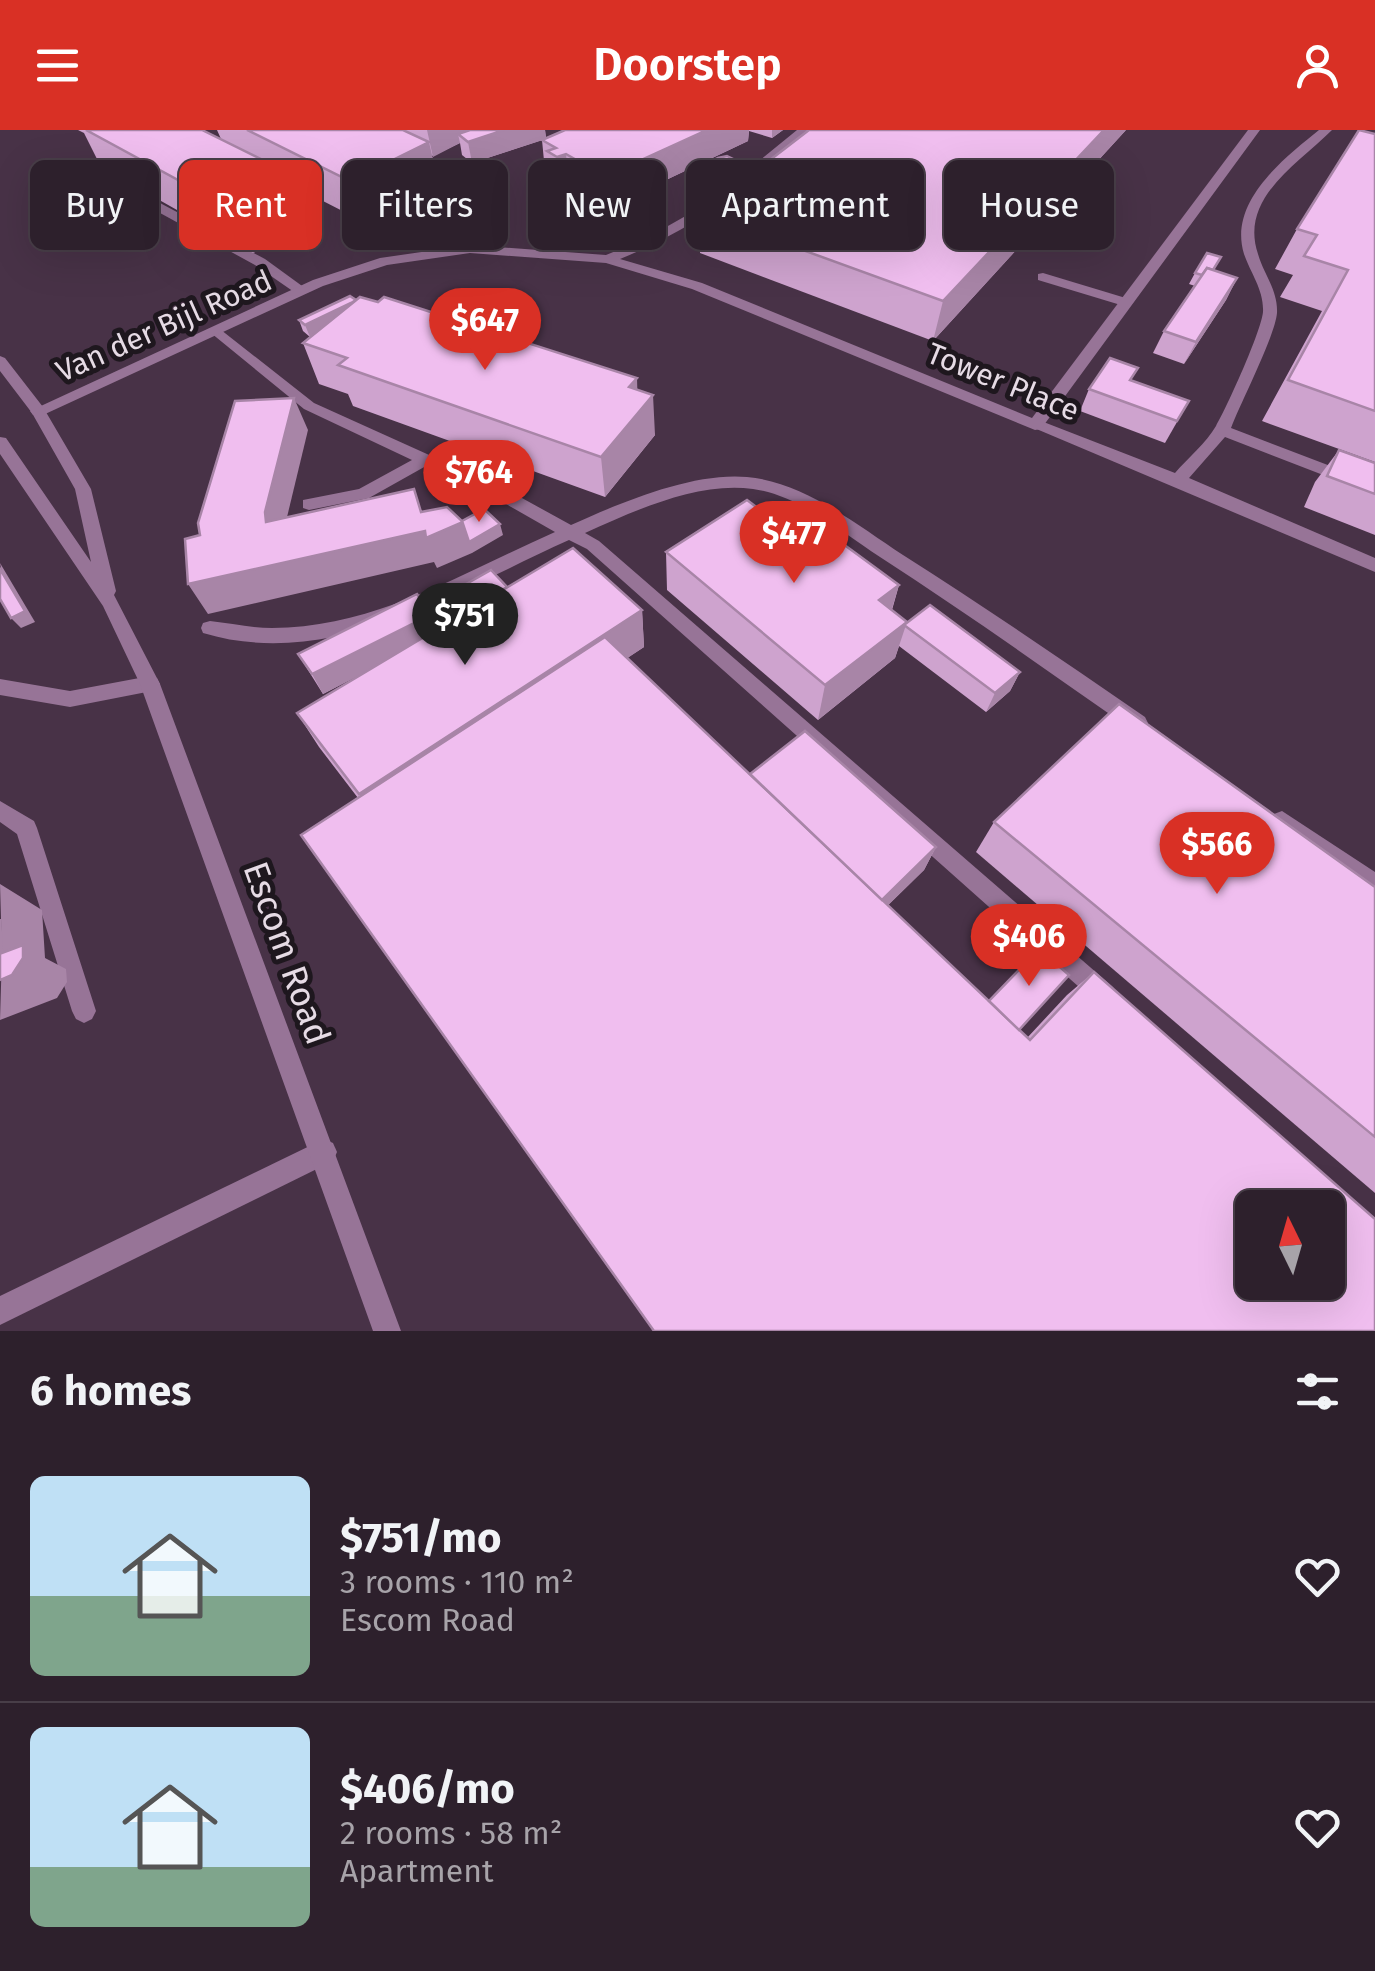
<!DOCTYPE html>
<meta charset="utf-8">
<style>
:root{--surface:#2d202c;--page:#392d38;--text:#f1f3f6;--muted:#a7a3a9;--line:#483e48;--accent:#d93025}
body{margin:0;font-family:"Fira Sans",sans-serif;background:var(--page);color:var(--text);height:100vh;display:flex;flex-direction:column;font-size:38px;white-space:nowrap}
*{box-sizing:border-box;margin:0}
p{font-size:32px;color:var(--muted)}
.icon{flex:none;width:55px;height:55px;fill:none;stroke:currentColor;stroke-width:2;stroke-linecap:round;stroke-linejoin:round}
.map{position:relative;height:1201px;overflow:hidden}
.details{display:flex;flex-direction:column;background:var(--surface);flex:1}
.details>*{flex:none}
.guide{position:absolute;left:30px;top:30px;width:1315px;height:90px;display:flex;gap:20px}
.needle{width:65px;rotate:355deg}
.tools{position:absolute;left:1235px;top:1060px;display:grid;gap:20px}
.tools a{display:grid;place-items:center;width:110px;height:110px;border-radius:15px;background:var(--surface);box-shadow:0 10px 40px #0002,0 0 0 2px var(--line);font-size:50px}
.price{position:absolute;translate:-50% -85px;padding:0 22px;border-radius:35px;background:var(--accent);color:#fff;font-size:32px;line-height:65px;filter:drop-shadow(0 2px 5px #0008)}
.price::after{content:'';position:absolute;left:50%;top:60px;width:30px;height:22px;margin-left:-15px;background:inherit;clip-path:polygon(0 0,100% 0,50% 100%)}
.price.on{background:#222;color:#fff}
ul{padding:0;list-style:none}
li{display:flex;align-items:center;gap:30px;height:250px;padding:0 30px}
li+li{border-top:2px solid var(--line)}
li span{display:grid;place-items:center;flex:none;width:280px;height:200px;border-radius:15px;color:#555}
li>.icon{margin-inline-start:auto}
span .icon{width:120px;height:120px;fill:#fffc;stroke-width:1}
li b{font-size:42px}
h2{display:flex;justify-content:space-between;align-items:center;height:120px;padding:0 30px;font-size:42px}
.tag{padding:0 35px;border-radius:15px;background:var(--surface);box-shadow:0 10px 40px #0002,0 0 0 2px var(--line);font-size:35px;line-height:90px}
.tag.on{background:var(--accent);color:#fff}
header{display:flex;justify-content:space-between;align-items:center;height:130px;padding:0 30px;background:var(--accent);color:#fff;font-size:45px;font-weight:600}
.map>svg:first-child{display:block}
.built{fill:#483247;fill-rule:evenodd}
.lines{fill:none;stroke-linecap:round;stroke-linejoin:round}
.service{fill:#977497;fill-rule:evenodd}
.minor{fill:#977497;fill-rule:evenodd}
.tertiary{fill:#977497;fill-rule:evenodd}
.wall{fill:#cea3ce}
.shaded-wall{fill:#a885a7}
.building{fill:#f0beef;stroke:#a885a7;stroke-width:2.5;fill-rule:evenodd}
.labels{text-anchor:middle;stroke-width:10;stroke-linejoin:round;paint-order:stroke}
.far-street-label{font-size:30px;fill:#e6dbe5;stroke:#1e171e}
.street-label{font-size:35px;fill:#e6dbe5;stroke:#1e171e}
</style>
<header><svg class="icon" aria-label="menu" viewBox="0 0 24 24"><path d="M4 6h16M4 12h16M4 18h16"/></svg>Doorstep<svg class="icon" aria-label="person" viewBox="0 0 24 24"><circle cx="12" cy="8" r="4"/><path d="M4 21q1-7 8-7t8 7"/></svg></header>
<div class="map">
<svg width="1375" height="1201" viewBox="0 0 1375 1201">
<rect width="100%" height="100%" fill="#3c2b3b"/>
<path class="built" d="M0,0h1375v1201h-1375zM1252,1078h76v74h-76z"/>
<g class="lines">
<g class="service">
<path d="M1319,0h13c-34,34 -93,68 -74,124 6,21 20,36 19,59 -2,23 -36,89 -46,115l144,55v12l-150,-58 -36,41 186,80v14l-348,-147 2,-4h12l134,52c13,-15 31,-30 41,-47 11,-19 45,-94 47,-114 1,-22 -12,-38 -19,-58 -16,-52 39,-95 75,-124z"/>
<polygon points="102,42 265,129 309,161 297,164 255,135 98,49 96,46"/>
<polygon points="1043,143 1129,169 1131,172 1124,176 1038,150 1038,144"/>
<path d="M216,196l98,77 197,89 60,33c49,-22 121,-53 176,-48 57,5 110,48 156,78 82,52 162,107 242,162l3,6 -3,6h-14c-83,-58 -166,-117 -251,-172 -38,-25 -82,-62 -127,-68 -55,-8 -119,22 -168,44l14,8 514,446 4,8 -4,8 -8,4 -8,-4 -510,-454 -18,-9c-112,50 -237,132 -366,93l-2,-5 2,-5 7,-2c20,2 41,7 62,7 103,0 192,-56 283,-96l-56,-32 -73,-34 -57,32 -60,12 -6,-2v-8l56,-11 53,-29 -108,-51 -93,-76 -2,-3z"/>
<polygon points="0,671 34,691 37,698 96,881 92,889 84,893 76,889 72,881 17,704 0,692"/>
<polygon points="1282,681 1375,742 1375,765 1274,698 1271,691 1274,684"/>
</g>
<g class="minor">
<path d="M797,0h13c-54,54 -120,101 -190,129l82,24 330,135 216,-288h12l-219,299 -6,1 -343,-141 -86,-26 -136,-10 -83,12 -64,21 -280,129h-10l-3,-4 283,-131 67,-22 90,-13 136,10 39,-16 60,-34z"/>
<polygon points="150,546 157,548 160,554 157,560 70,577 0,565 0,549 70,561"/>
<polygon points="324,1009 333,1013 337,1022 333,1031 0,1195 0,1166"/>
</g>
<polygon class="tertiary" points="0,226 5,228 43,277 91,359 116,461 114,465 160,554 401,1201 373,1201 140,554 103,476 0,324 0,307 6,308 91,432 75,359 32,283 0,241"/>
</g>
<g class="wall">
<polygon points="78,0 202,0 221,9 217,0 545,0 546,8 565,0 783,0 772,8 749,1 748,11 626,69 615,63 596,71 569,55 561,59 551,53 550,43 545,41 542,10 472,33 462,25 460,13 432,26 438,52 362,91 282,50 292,77 288,105 253,123 101,37 84,3"/>
<polygon points="1126,0 933,211 700,123 701,83"/>
<polygon points="1375,4 1375,332 1262,291 1322,181 1280,167 1293,145 1275,139 1297,99"/>
<polygon points="700,37 735,41 714,55 700,48"/>
<polygon points="1214,140 1237,148 1226,170 1184,234 1153,223 1164,201 1195,156 1189,154 1195,143"/>
<polygon points="356,170 637,260 655,305 605,367 353,276 348,264 319,254 303,213 310,207 303,201 299,190"/>
<polygon points="1132,251 1189,271 1165,313 1080,281 1089,259"/>
<polygon points="1339,320 1375,333 1375,405 1304,377 1315,352"/>
<polygon points="771,388 899,455 892,480 906,494 1020,542 1010,561 986,582 899,516 895,528 818,590 667,460 666,422"/>
<polygon points="507,457 642,480 644,517 627,528 750,644 936,717 924,740 888,775 1027,908 1067,865 1094,842 1375,1089 358,668 319,617 297,583 367,541 323,564 298,524 432,484 437,499 442,496 433,485 429,475"/>
<polygon points="994,692 1375,757 1375,1063 976,722"/>
</g>
<g class="shaded-wall">
<polygon points="427,0 484,0 458,4 460,13 433,27"/>
<polygon points="504,0 545,0 546,9 472,33 468,12"/>
<polygon points="707,0 749,0 748,11 626,69 624,38"/>
<polygon points="772,0 783,0 772,8"/>
<polygon points="1104,0 1126,0 933,211 943,171"/>
<polygon points="429,12 438,52 362,91 350,51"/>
<polygon points="566,24 569,55 561,59 557,27"/>
<polygon points="735,30 735,41 714,55 715,44"/>
<polygon points="613,32 615,63 596,71 594,40"/>
<polygon points="277,37 292,77 288,105 253,123 237,82"/>
<polygon points="1237,148 1226,170 1184,234 1196,212"/>
<polygon points="357,171 310,207 305,195"/>
<polygon points="637,248 638,283 653,265 655,305 605,367 601,327 629,257"/>
<polygon points="294,268 308,300 281,412 266,392 265,382"/>
<polygon points="463,392 500,394 503,405 472,423 437,438 434,432 208,484 188,454 425,401 429,407"/>
<polygon points="0,433 35,492 21,498 11,488"/>
<polygon points="899,455 888,492 879,470"/>
<polygon points="642,480 644,517 379,695 359,664"/>
<polygon points="432,484 439,504 323,564 312,544"/>
<polygon points="907,492 895,528 818,590 825,555"/>
<polygon points="1020,542 1010,561 986,582 995,563"/>
<polygon points="936,717 924,740 868,795 878,774"/>
<polygon points="0,754 42,780 45,828 66,839 67,852 57,868 0,890 2,823"/>
</g>
<g class="building">
<polygon points="86,0 202,0 277,37 273,65 237,82"/>
<polygon points="247,0 403,0 429,12 350,51"/>
<polygon points="470,0 504,0 468,12 458,4"/>
<polygon points="565,0 707,0 624,38 613,32 594,40 566,24 557,27 547,21 556,18 542,10"/>
<polygon points="809,0 1104,0 943,171 701,83"/>
<polygon points="1359,0 1375,4 1375,281 1288,250 1348,140 1304,126 1317,105 1297,99"/>
<polygon points="727,26 735,30 715,44 700,37 718,28"/>
<polygon points="1207,123 1221,127 1213,140 1207,138 1202,145 1195,143"/>
<polygon points="1207,138 1237,148 1196,212 1164,201"/>
<polygon points="350,166 356,170 351,173 305,195 299,190"/>
<polygon points="360,167 378,172 384,167 637,248 629,257 653,265 601,327 338,235 347,228 303,213"/>
<polygon points="1110,228 1138,238 1130,250 1189,271 1177,291 1089,259"/>
<polygon points="294,268 265,382 266,392 414,359 421,382 447,377 463,392 426,408 425,401 188,454 185,409 200,405 198,393 235,271"/>
<polygon points="1339,320 1375,333 1375,364 1327,346"/>
<polygon points="747,370 771,388 790,375 899,455 879,470 907,492 825,555 666,422"/>
<polygon points="484,379 500,394 469,412 462,391"/>
<polygon points="573,418 642,480 359,664 297,583"/>
<polygon points="0,439 25,481 11,488 0,469"/>
<polygon points="491,440 507,457 445,493 429,475"/>
<polygon points="417,464 432,484 312,544 298,524"/>
<polygon points="930,475 1020,542 995,563 904,495"/>
<path d="M605,507l425,403 64,-68 281,247v112h-721l-353,-496zM1252,1078h76v74h-76z"/>
<polygon points="1119,574 1375,757 1375,1007 994,692"/>
<polygon points="805,601 936,717 882,770 750,644"/>
<polygon points="0,789 2,823 23,815 23,828 12,845 0,850"/>
<polygon points="1039,819 1069,845 1019,900 989,871"/>
</g>
<g class="labels">
<g class="far-street-label">
<text transform="translate(164 196) rotate(-24)" y="10">Van der Bijl Road</text>
<text transform="translate(1003 252) rotate(22)" y="10">Tower Place</text>
</g>
<g class="street-label">
<text transform="translate(287 823) rotate(70)" y="12">Escom Road</text>
</g>
</g>
</svg>
<div class="tools">
<a><svg class="needle" viewBox="-14 -14 28 28"><path d="M0-13l5 13h-10z" fill="#e53935"/><path d="M0 13l5-13h-10z" fill="#a7a3a9"/></svg></a>
</div>
<b class="price" style="left:485px;top:243px">$647</b>
<b class="price" style="left:479px;top:395px">$764</b>
<b class="price" style="left:794px;top:456px">$477</b>
<b class="price on" style="left:465px;top:538px">$751</b>
<b class="price" style="left:1217px;top:767px">$566</b>
<b class="price" style="left:1029px;top:859px">$406</b>
<div class="guide">
<a class="tag">Buy</a>
<a class="tag on">Rent</a>
<a class="tag">Filters</a>
<a class="tag">New</a>
<a class="tag">Apartment</a>
<a class="tag">House</a>
</div>
</div>
<section class="details">
<h2>6 homes<svg class="icon" aria-label="filters" viewBox="0 0 24 24"><path d="M4 7h16M4 17h16"/><circle cx="9" cy="7" r="2"/><circle cx="15" cy="17" r="2"/></svg></h2>
<ul>
<li><span style="background:linear-gradient(#bfe0f5 60%,#7fa58c 0)"><svg class="icon" aria-label="home" viewBox="0 0 24 24"><path d="M3 11l9-7 9 7M6 9v11h12V9"/></svg></span><div><b>$751/mo</b><p>3 rooms · 110 m²</p><p>Escom Road</p></div><svg class="icon" aria-label="heart" viewBox="0 0 24 24"><path d="M12 20l-8-8c-3-5 5-10 8-4 3-6 11-1 8 4z"/></svg></li>
<li><span style="background:linear-gradient(#bfe0f5 70%,#7fa58c 0)"><svg class="icon" aria-label="home" viewBox="0 0 24 24"><path d="M3 11l9-7 9 7M6 9v11h12V9"/></svg></span><div><b>$406/mo</b><p>2 rooms · 58 m²</p><p>Apartment</p></div><svg class="icon" aria-label="heart" viewBox="0 0 24 24"><path d="M12 20l-8-8c-3-5 5-10 8-4 3-6 11-1 8 4z"/></svg></li>
</ul>
</section>
